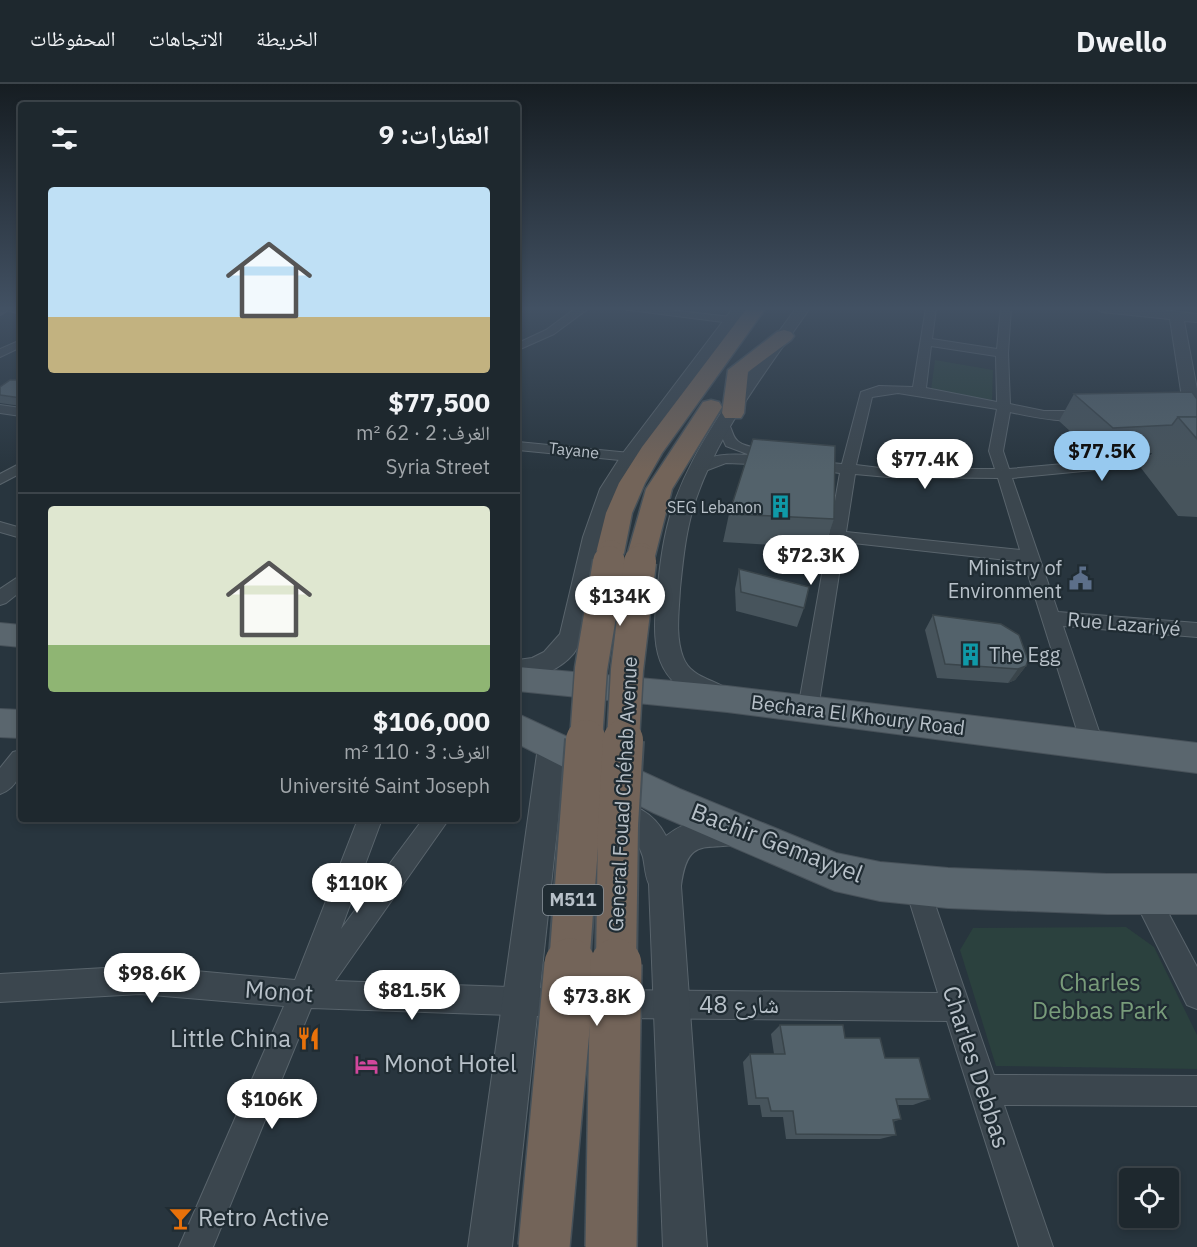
<!DOCTYPE html>
<html lang="ar">
<meta charset="utf-8">
<style>
:root{--surface:#1e282e;--page:#2b343a;--text:#f1f3f6;--muted:#a1a6aa;--line:#3c444a;--accent:#97c9ef}
body{margin:0;font-family:"IBM Plex Sans","Noto Naskh Arabic",sans-serif;background:var(--page);color:var(--text);direction:rtl;height:100vh;display:flex;flex-direction:column;font-size:22px;white-space:nowrap}
*{box-sizing:border-box;margin:0}
p{font-size:20px;color:var(--muted)}
.icon{flex:none;width:33px;height:33px;fill:none;stroke:currentColor;stroke-width:2;stroke-linecap:round;stroke-linejoin:round}
.map{position:relative;flex:1;overflow:hidden;direction:ltr}
.details{position:absolute;left:18px;top:18px;width:502px;height:720px;display:flex;flex-direction:column;background:var(--surface);border-radius:6px;box-shadow:0 3px 9px #0003,0 0 0 2px var(--line);direction:rtl}
.details>*{flex:none}
.fabs{position:absolute;left:1119px;top:1084px;display:grid;gap:12px}
.fabs a{display:grid;place-items:center;width:60px;height:60px;border-radius:6px;background:var(--surface);box-shadow:0 3px 9px #0003,0 0 0 2px var(--line);font-size:30px}
.price{position:absolute;translate:-50% -51px;padding:0 14px;border-radius:21px;background:#fff;color:#222;font-size:20px;line-height:39px;filter:drop-shadow(0 2px 3px #0008)}
.price::after{content:'';position:absolute;left:50%;top:36px;width:18px;height:14px;margin-left:-9px;background:inherit;clip-path:polygon(0 0,100% 0,50% 100%)}
.price.selected{background:var(--accent);color:#111}
ul{padding:0;list-style:none}
li{display:grid;align-content:center;gap:12px;height:318px;padding:0 30px}
li+li{border-top:2px solid var(--line)}
li span{display:grid;place-items:center;height:186px;border-radius:6px;color:#555}
li>.icon{margin-inline-start:auto}
span .icon{width:108px;height:108px;fill:#fffc;stroke-width:1}
li b{font-size:26px}
h2{display:flex;justify-content:space-between;align-items:center;height:72px;padding:0 30px;font-size:26px}
header{display:flex;align-items:center;gap:36px;box-sizing:border-box;height:84px;padding:0 30px;background:var(--surface);border-bottom:2px solid var(--line)}
header strong{font-size:28px}
nav{display:flex;gap:33px;margin-inline-start:auto;font-size:21px}
.map>svg:first-child{display:block}
.green{fill:#2b413e}
.lines{fill:none;stroke-linecap:round;stroke-linejoin:round}
.minor-casing{stroke:#59646c;stroke-width:2}
.tertiary-casing{stroke:#59646c;stroke-width:2}
.secondary-casing{stroke:#59646c;stroke-width:4}
.primary-casing{stroke:#48525a;stroke-width:2}
.motorway-casing{stroke:#465159;stroke-width:3}
.minor{fill:#3b464e;fill-rule:evenodd}
.tertiary{fill:#3b464e;fill-rule:evenodd}
.secondary{fill:#4a5760;fill-rule:evenodd}
.primary{fill:#5a666e;fill-rule:evenodd}
.motorway{fill:#736459;fill-rule:evenodd}
.motorway-bridge-far3-casing{stroke:#465159;stroke-width:28;stroke-linecap:butt}
.motorway-bridge-far2-casing{stroke:#465159;stroke-width:35;stroke-linecap:butt}
.motorway-bridge-far1-casing{stroke:#465159;stroke-width:44;stroke-linecap:butt}
.motorway-bridge-casing{stroke:#465159;stroke-width:54;stroke-linecap:butt}
.motorway-bridge-far3{stroke:#736459;stroke-width:26}
.motorway-bridge-far2{stroke:#736459;stroke-width:32}
.motorway-bridge-far1{stroke:#736459;stroke-width:40}
.motorway-bridge{stroke:#736459;stroke-width:51}
.wall{fill:#47545c}
.shaded-wall{fill:#3a454b}
.building{fill:#53626b;stroke:#3a454b;stroke-width:1.5}
.labels{text-anchor:middle;stroke-width:4.5;stroke-linejoin:round;paint-order:stroke}
.far-street-label{font-size:16px;fill:#b8c1c9;stroke:#202c33}
.far-poi-label{font-size:16px;fill:#b8c1c9;stroke:#202c33;text-anchor:end}
.shield{fill:#202c33;stroke:#8a949c;stroke-width:1.5}
.shield-label{font-size:18px;font-weight:bold;fill:#b8c1c9}
.poi-label{font-size:20px;fill:#b8c1c9;stroke:#202c33;text-anchor:end}
.street-label{font-size:20px;fill:#b8c1c9;stroke:#202c33}
.near-street-label{font-size:24px;fill:#b8c1c9;stroke:#202c33}
.near-park-label{font-size:24px;fill:#789c7a;stroke:#202c33}
.near-poi-label{font-size:24px;fill:#b8c1c9;stroke:#202c33;text-anchor:start}
</style>
<header>
<strong>Dwello</strong>
<nav><a>الخريطة</a><a>الاتجاهات</a><a>المحفوظات</a></nav>
</header>
<div class="map">
<svg width="1197" height="1163" viewBox="0 0 1197 1163">
<rect width="100%" height="100%" fill="#28353e"/>
<g class="green">
<polygon points="935,276 993,286 992,316 931,306"/>
<polygon points="1126,843 1154,863 1197,951 1197,985 996,982 960,866 973,844"/>
</g>
<g class="lines">
<defs>
<g id="minor">
<polygon points="5,224 21,224 21,230 6,226"/>
<polygon points="576,224 589,224 554,250 518,266 518,259 546,246"/>
<polygon points="614,224 653,224 731,233 736,236 731,239"/>
<path d="M926,224h10l-4,31 65,10 4,-41h10l-3,45 2,51 34,7h45l7,4c-14,13 -68,1 -86,-3l-7,39 6,18 188,-17v8l-185,18 46,134 139,11v14l-134,-11 40,117 -3,6 -8,3 -8,-3 -3,-6 -57,-181 -180,-20 -26,167 -3,6 -7,2 -7,-2 -3,-6 42,-236 -32,-4 -7,-4 7,-4 34,3 19,-72 18,-6 34,1zM931,262l65,10 1,46 -71,-14zM898,309l99,16 -8,42 6,18h-107l-32,-4 16,-68zM855,390l33,3 110,1 22,72 -174,-18z"/>
<polygon points="21,256 21,263 0,273 0,265"/>
<polygon points="0,321 21,324 21,332 0,329"/>
<path d="M724,338c10,3 6,14 15,20 7,5 16,5 25,7l2,3 -7,4 19,3 2,3 -2,3 -52,-2 -21,8h-10l-2,-3c13,-15 39,-14 57,-13l-24,-9 -9,-20z"/>
<polygon points="518,358 630,369 637,373 630,377 518,366"/>
<polygon points="21,379 21,389 0,400 0,390"/>
<polygon points="0,438 21,444 21,454 0,448"/>
<polygon points="21,491 21,507 6,519 0,521 0,505"/>
<path d="M21,666c0,19 0,36 -21,44v-26l13,-16z"/>
<polygon points="358,735 382,735 341,845 423,735 449,735 335,897 566,905 576,909 580,919 576,929 566,933 311,924 213,1163 179,1163 284,922 140,910 0,918 0,890 140,882 295,896"/>
<polygon points="917,791 926,794 929,803 994,991 1197,992 1197,1022 1004,1021 1053,1163 1019,1163 947,937 614,934 604,930 600,920 604,910 614,906 938,909 905,803 908,794"/>
<polygon points="1145,799 1154,802 1197,883 1197,925 1187,921 1132,811 1136,802"/>
</g>
<g id="tertiary">
<path d="M733,224h15c-27,38 -54,74 -81,111 -16,22 -34,44 -46,68 -25,48 -18,127 -47,166 -14,17 -36,25 -56,27v-20l14,-2 12,-6 16,-18 23,-97 17,-48 23,-36z"/>
<path d="M796,224h14c-42,61 -90,121 -114,191 -10,29 -13,60 -16,90 -1,22 -5,47 3,68 9,25 42,22 51,40l-4,7 -9,4c-62,-21 -71,-50 -64,-112 3,-33 7,-67 19,-98 27,-70 77,-129 120,-190z"/>
<polygon points="1095,224 1147,224 1197,230 1197,238 1184,237 1197,305 1197,358 1188,353 1170,235 1102,228"/>
<polygon points="552,651 562,655 566,663 512,1163 468,1163 538,663 542,655"/>
<path d="M607,714c26,5 47,14 59,38 21,-17 56,-25 82,-15l4,10 -4,10c-37,14 -60,-11 -67,45l26,361h-44l-14,-363c-4,-8 -4,-18 -6,-27 -7,-25 -26,-28 -47,-35l-4,-10 4,-10z"/>
</g>
<polygon id="secondary" points="0,224 10,224 0,230"/>
<g id="primary">
<polygon points="0,539 21,541 21,563 0,561"/>
<polygon points="518,583 727,602 1197,659 1197,689 727,628 518,607"/>
<polygon points="0,625 21,626 21,654 0,653"/>
<polygon points="518,630 680,705 836,769 880,778 948,784 1107,790 1197,790 1197,830 1107,830 948,824 880,817 835,807 654,729 518,660"/>
</g>
<g id="motorway">
<polygon points="747,224 766,224 662,369 645,399 632,429 624,469 620,476 610,478 600,476 596,469 606,429 619,399 642,363"/>
<polygon points="784,246 791,248 794,252 791,256 748,288 744,329 741,334 725,334 722,329 728,286 777,248"/>
<polygon points="711,316 719,318 722,323 672,405 655,472 651,479 641,481 631,479 627,472 646,405 703,318"/>
</g>
</defs>
<use href="#minor" class="minor-casing"/>
<use href="#tertiary" class="tertiary-casing"/>
<use href="#secondary" class="secondary-casing"/>
<use href="#primary" class="primary-casing"/>
<use href="#motorway" class="motorway-casing"/>
<use href="#minor" class="minor"/>
<use href="#tertiary" class="tertiary"/>
<use href="#secondary" class="secondary"/>
<use href="#primary" class="primary"/>
<use href="#motorway" class="motorway"/>
<defs>
<g id="motorway-bridge-far3">
<polyline points="608,479 610,469"/>
<polyline points="640,479 641,472"/>
</g>
<g id="motorway-bridge-far2">
<polyline points="586,657 591,585 609,478"/>
<polyline points="623,657 627,586 640,478"/>
</g>
<g id="motorway-bridge-far1">
<polyline points="569,882 586,656"/>
<polyline points="616,882 618,741 623,656"/>
</g>
<g id="motorway-bridge">
<polyline points="544,1163 570,880"/>
<polyline points="611,1163 616,880"/>
</g>
</defs>
<use href="#motorway-bridge-far3" class="motorway-bridge-far3-casing"/>
<use href="#motorway-bridge-far2" class="motorway-bridge-far2-casing"/>
<use href="#motorway-bridge-far1" class="motorway-bridge-far1-casing"/>
<use href="#motorway-bridge" class="motorway-bridge-casing"/>
<use href="#motorway-bridge-far3" class="motorway-bridge-far3"/>
<use href="#motorway-bridge-far2" class="motorway-bridge-far2"/>
<use href="#motorway-bridge-far1" class="motorway-bridge-far1"/>
<use href="#motorway-bridge" class="motorway-bridge"/>
</g>
<g class="wall">
<polygon points="21,296 21,322 0,319 0,303"/>
<polygon points="1074,310 1197,315 1197,433 1178,432 1141,384 1152,369 1096,371 1059,337"/>
<polygon points="729,430 834,435 824,464 723,458"/>
<polygon points="739,485 804,524 797,543 736,527 735,505"/>
<polygon points="933,531 1026,582 1015,596 1008,599 937,594 925,546"/>
<polygon points="780,941 845,954 885,974 930,1015 913,1021 898,1021 901,1035 893,1038 896,1051 880,1055 786,1055 783,1033 762,1033 760,1021 748,1021 743,978 750,970 774,970 771,950"/>
</g>
<polygon class="shaded-wall" points="1026,582 1015,596 1008,599 1018,585"/>
<g class="building">
<polygon points="10,296 21,296 21,314 0,311 0,303"/>
<polygon points="1192,308 1197,315 1197,333 1178,333 1172,341 1113,344 1074,310"/>
<polygon points="1178,333 1197,333 1197,355"/>
<polygon points="753,355 835,362 834,435 729,430"/>
<polygon points="739,485 809,503 804,524 741,508"/>
<polygon points="933,531 1001,540 1019,551 1028,576 1026,582 1018,585 945,580"/>
<polygon points="780,941 843,941 845,954 880,954 885,974 919,974 930,1015 896,1015 901,1035 893,1036 896,1051 796,1050 793,1027 771,1027 768,1014 756,1014 750,970 785,970"/>
</g>
<linearGradient id="sky" x2="0" y2="1"><stop stop-color="#161d22"/><stop offset="0.58" stop-color="#425163"/><stop offset="1" stop-color="#425163" stop-opacity="0"/></linearGradient>
<rect width="1197" height="387" fill="url(#sky)"/>
<defs>
<symbol id="building-bare" viewBox="-9 -9 18 18"><path d="M-4-6H4V6H1V3H-1V6H-4ZM-2.5-4.3h1.7v1.8h-1.7ZM.8-4.3h1.7v1.8H.8ZM-2.5-1h1.7V.8h-1.7ZM.8-1h1.7V.8H.8Z" fill="#0f9aa8" stroke="#202c33" stroke-width="2.5" paint-order="stroke"/></symbol>
<symbol id="civic-bare" viewBox="-9 -9 18 18"><path d="M-.6-6.5H3V-4.5H.6V-3L4-1V1h2V6H-6V1h2V-1L-.6-3ZM-1.2 2.5V6h2.4V2.5Z" fill="#5c6f8a" stroke="#202c33" stroke-width="2.5" paint-order="stroke"/></symbol>
<symbol id="restaurant-bare" viewBox="-9 -9 18 18"><path d="M-5-6h1v4h1v-4h1v4h1v-4h1v5L-1.5 .5V6h-2V.5L-5-1ZM5-6V6H3V1.5H1.5Q1.5-4 5-6Z" fill="#e8710a" stroke="#202c33" stroke-width="2.5" paint-order="stroke"/></symbol>
<symbol id="hotel-bare" viewBox="-9 -9 18 18"><path d="M-6-4.5h1.5V1H6V5H4.5V3h-9V5H-6ZM-4 0a1.8 1.8 0 1 1 3.6 0ZM.5 0V-2.5h3Q6-2.5 6 0Z" fill="#d1479c" stroke="#202c33" stroke-width="2.5" paint-order="stroke"/></symbol>
<symbol id="bar-bare" viewBox="-9 -9 18 18"><path d="M-6-5H6L.8 .8V4.5H3.5V6h-7V4.5H-.8V.8Z" fill="#e8710a" stroke="#202c33" stroke-width="2.5" paint-order="stroke"/></symbol>
</defs>
<g fill-rule="evenodd">
<use href="#building-bare" x="764" y="406" width="33" height="33"/>
<use href="#civic-bare" x="1064" y="478" width="33" height="33"/>
<use href="#building-bare" x="954" y="554" width="33" height="33"/>
<use href="#restaurant-bare" x="292" y="938" width="33" height="33"/>
<use href="#hotel-bare" x="350" y="964" width="33" height="33"/>
<use href="#bar-bare" x="164" y="1118" width="33" height="33"/>
</g>
<g class="labels">
<g class="far-street-label">
<text transform="translate(574 366) rotate(6)" y="6">Tayane</text>
</g>
<g class="far-poi-label">
<text x="762" y="429">SEG Lebanon</text>
</g>
<rect class="shield" x="543" y="801" width="60" height="30" rx="4.5"/>
<g class="shield-label">
<text x="573" y="822">M511</text>
</g>
<g class="poi-label">
<text x="1062" y="491">Ministry of<tspan x="1062" dy="23">Environment</tspan></text>
<text x="989" y="578" text-anchor="start">The Egg</text>
</g>
<g class="street-label">
<text transform="translate(1124 540) rotate(5)" y="7">Rue Lazariyé</text>
<text transform="translate(858 631) rotate(7)" y="7">Bechara El Khoury Road</text>
<text transform="translate(623 710) rotate(-87)" y="7">General Fouad Chéhab Avenue</text>
</g>
<g class="near-street-label">
<text transform="translate(777 759) rotate(21)" y="8">Bachir Gemayyel</text>
<text transform="translate(279 908) rotate(4)" y="8">Monot</text>
<text x="739" y="929">شارع 48</text>
<text transform="translate(976 983) rotate(72)" y="8">Charles Debbas</text>
</g>
<g class="near-park-label">
<text x="1100" y="907">Charles<tspan x="1100" dy="28">Debbas Park</tspan></text>
</g>
<g class="near-poi-label">
<text x="291" y="963" text-anchor="end">Little China</text>
<text x="384" y="988">Monot Hotel</text>
<text x="198" y="1142">Retro Active</text>
</g>
</g>
</svg>
<div class="fabs">
<a><svg class="icon" aria-label="locate" viewBox="0 0 24 24"><circle cx="12" cy="12" r="6"/><path d="M12 2v4M12 18v4M2 12h4M18 12h4"/></svg></a>
</div>
<b class="price selected" style="left:1102px;top:398px">$77.5K</b>
<b class="price" style="left:925px;top:406px">$77.4K</b>
<b class="price" style="left:811px;top:502px">$72.3K</b>
<b class="price" style="left:620px;top:543px">$134K</b>
<b class="price" style="left:357px;top:830px">$110K</b>
<b class="price" style="left:152px;top:920px">$98.6K</b>
<b class="price" style="left:412px;top:937px">$81.5K</b>
<b class="price" style="left:597px;top:943px">$73.8K</b>
<b class="price" style="left:272px;top:1046px">$106K</b>
<section class="details">
<h2>العقارات: 9<svg class="icon" aria-label="filters" viewBox="0 0 24 24"><path d="M4 7h16M4 17h16"/><circle cx="9" cy="7" r="2"/><circle cx="15" cy="17" r="2"/></svg></h2>
<ul>
<li><span style="background:linear-gradient(#bfe0f5 70%,#c2b280 0)"><svg class="icon" aria-label="home" viewBox="0 0 24 24"><path d="M3 11l9-7 9 7M6 9v11h12V9"/></svg></span><div><b>$77,500</b><p>الغرف: 2 · 62 m²</p><p>Syria Street</p></div></li>
<li><span style="background:linear-gradient(#dfe7d0 75%,#8fb573 0)"><svg class="icon" aria-label="home" viewBox="0 0 24 24"><path d="M3 11l9-7 9 7M6 9v11h12V9"/></svg></span><div><b>$106,000</b><p>الغرف: 3 · 110 m²</p><p>Université Saint Joseph</p></div></li>
</ul>
</section>
</div>
